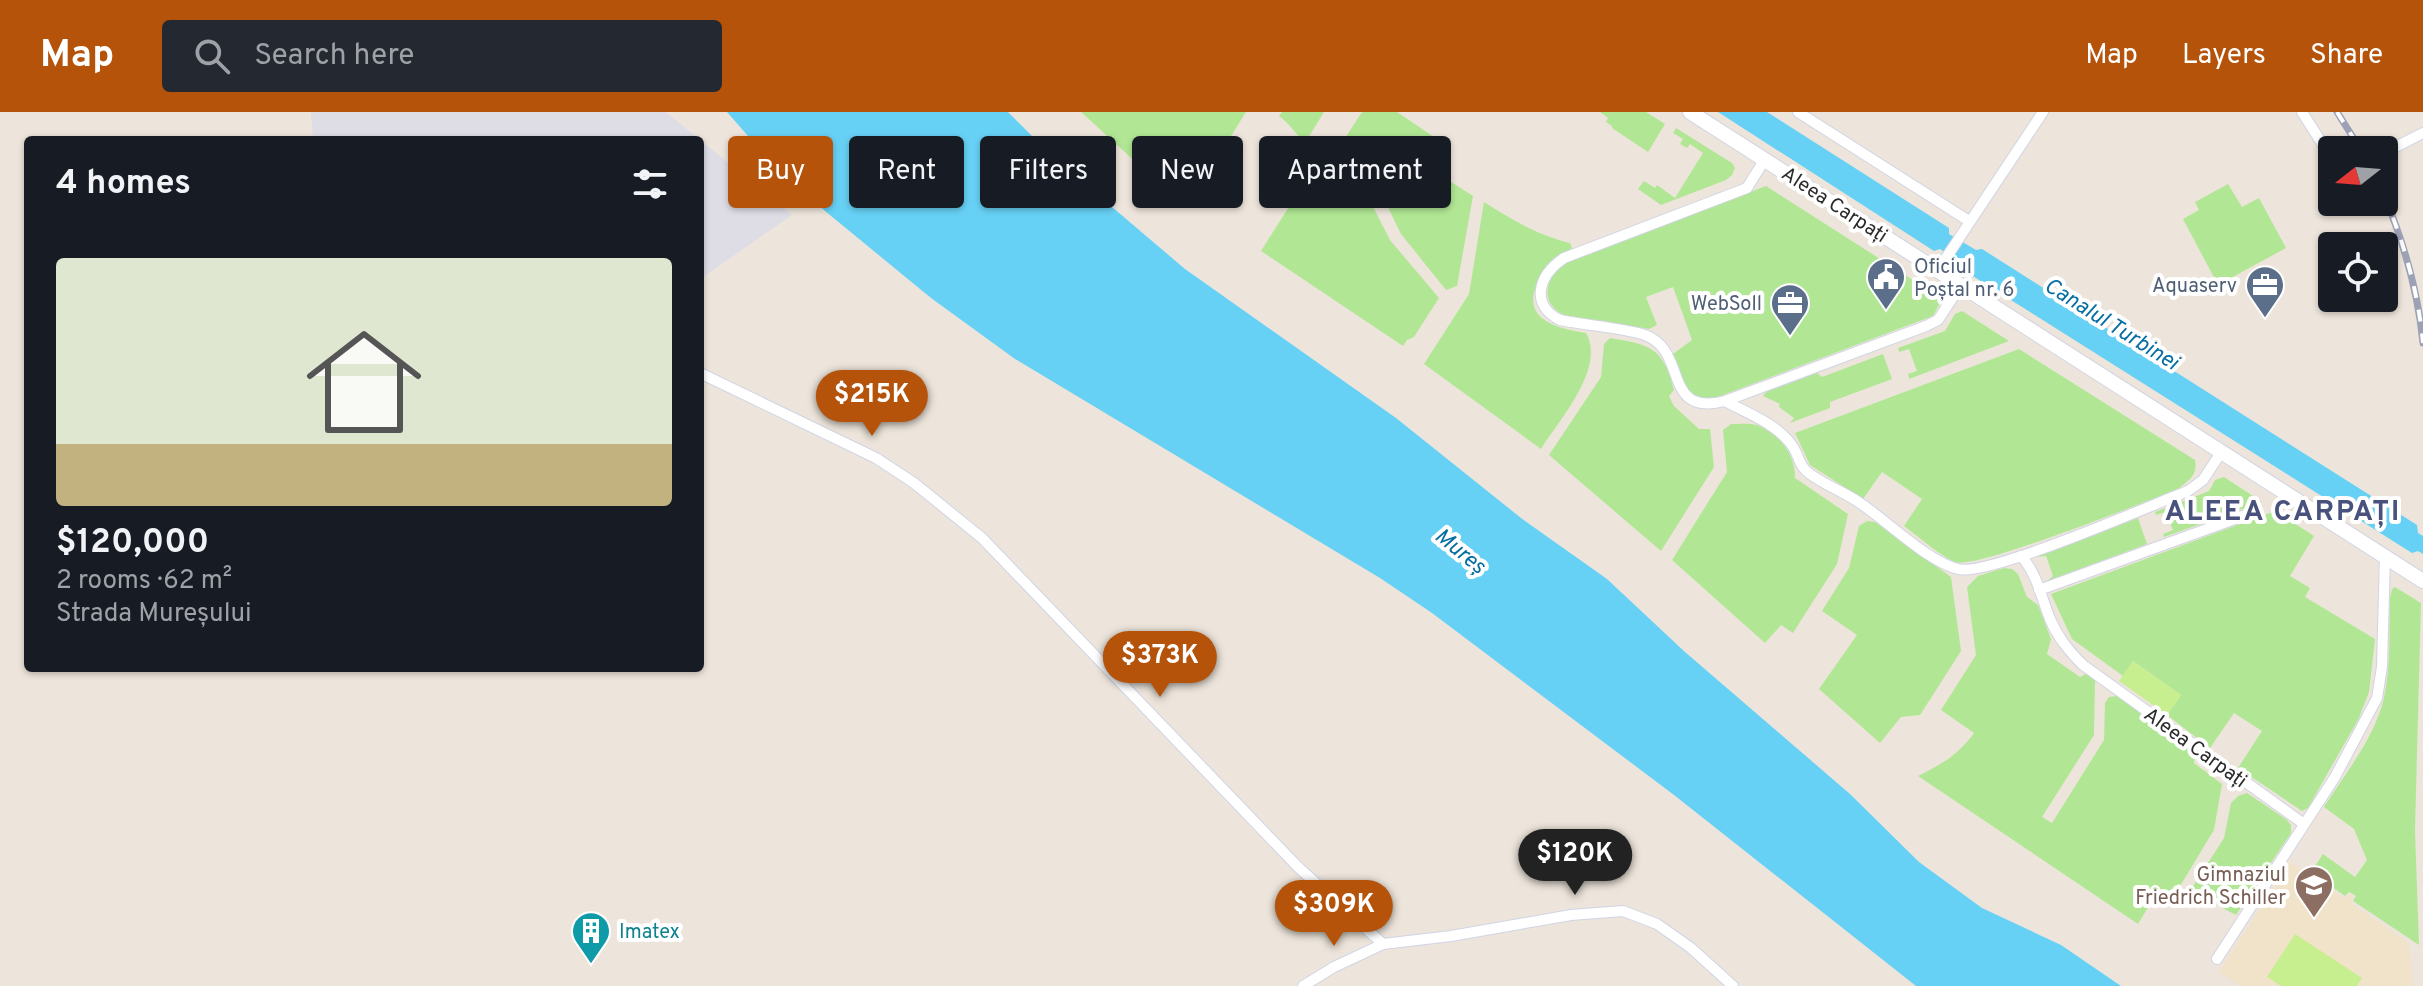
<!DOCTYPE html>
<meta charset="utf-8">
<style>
:root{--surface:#171b24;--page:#242831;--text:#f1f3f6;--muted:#9ea1a6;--line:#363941;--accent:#b45309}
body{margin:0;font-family:Overpass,sans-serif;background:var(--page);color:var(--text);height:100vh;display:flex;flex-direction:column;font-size:30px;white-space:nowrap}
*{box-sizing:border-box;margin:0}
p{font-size:26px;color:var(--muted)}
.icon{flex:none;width:44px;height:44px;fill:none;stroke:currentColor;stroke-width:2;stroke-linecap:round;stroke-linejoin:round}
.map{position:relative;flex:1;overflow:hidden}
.details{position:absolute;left:24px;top:24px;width:680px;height:536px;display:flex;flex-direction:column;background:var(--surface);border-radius:8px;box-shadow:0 2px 6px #0004}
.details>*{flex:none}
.guide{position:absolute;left:728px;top:24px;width:760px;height:72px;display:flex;gap:16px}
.needle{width:52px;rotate:253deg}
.tools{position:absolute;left:2318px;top:24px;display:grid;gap:16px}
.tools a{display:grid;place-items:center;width:80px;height:80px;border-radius:8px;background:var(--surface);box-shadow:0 2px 6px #0004;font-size:40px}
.price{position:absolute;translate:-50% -68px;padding:0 18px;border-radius:28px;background:var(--accent);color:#fff;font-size:26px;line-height:52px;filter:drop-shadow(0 2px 4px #0008)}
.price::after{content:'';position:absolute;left:50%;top:48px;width:24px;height:18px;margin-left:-12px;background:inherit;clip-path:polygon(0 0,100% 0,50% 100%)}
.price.current{background:#222;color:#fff}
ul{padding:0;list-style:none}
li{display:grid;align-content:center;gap:16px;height:424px;padding:0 32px}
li+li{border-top:2px solid var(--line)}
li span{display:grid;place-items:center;height:248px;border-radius:8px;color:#555}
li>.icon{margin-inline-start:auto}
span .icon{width:144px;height:144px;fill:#fffc;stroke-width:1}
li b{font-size:34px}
h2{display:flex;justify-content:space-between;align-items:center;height:96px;padding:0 32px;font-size:34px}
.chip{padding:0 28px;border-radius:8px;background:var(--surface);box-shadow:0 2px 6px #0004;font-size:28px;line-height:72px}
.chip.current{background:var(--accent);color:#fff}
header{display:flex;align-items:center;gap:48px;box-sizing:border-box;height:112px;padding:0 40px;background:var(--accent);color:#fff}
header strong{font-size:38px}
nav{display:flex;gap:44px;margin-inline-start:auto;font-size:28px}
.search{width:560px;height:72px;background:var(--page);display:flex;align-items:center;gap:20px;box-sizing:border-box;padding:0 28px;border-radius:8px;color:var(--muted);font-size:30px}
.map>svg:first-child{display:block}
.industrial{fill:#dedce5}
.education{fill:#f0e3c9}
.green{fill:#b1e794}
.pitch{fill:#c7ef8f}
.water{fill:#67d1f5}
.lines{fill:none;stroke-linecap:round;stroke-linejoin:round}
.street-casing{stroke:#d0d4e4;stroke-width:12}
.secondary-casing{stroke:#d0d4e4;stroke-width:16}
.street{stroke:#fff;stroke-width:10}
.secondary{stroke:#fff;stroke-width:14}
.rail-casing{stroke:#9da1b5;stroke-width:7}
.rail{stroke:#fff;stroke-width:4;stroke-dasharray:12;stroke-linecap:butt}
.labels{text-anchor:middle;stroke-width:8;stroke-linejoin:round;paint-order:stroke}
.street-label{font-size:20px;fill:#2a2a2a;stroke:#fff}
.service-label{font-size:20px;fill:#4e5e75;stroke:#fff;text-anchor:end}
.education-label{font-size:20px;fill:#785e54;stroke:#fff;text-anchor:end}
.culture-label{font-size:20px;fill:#0d838f;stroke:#fff;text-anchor:start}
.water-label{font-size:22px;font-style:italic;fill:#066ea2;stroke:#fff}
.district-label{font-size:28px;font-weight:bold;letter-spacing:2px;fill:#48527d;stroke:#fff}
</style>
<header>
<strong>Map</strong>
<div class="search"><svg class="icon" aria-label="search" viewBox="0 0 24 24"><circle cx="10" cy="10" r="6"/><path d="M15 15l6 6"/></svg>Search here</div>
<nav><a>Map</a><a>Layers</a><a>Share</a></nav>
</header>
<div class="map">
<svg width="2423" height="874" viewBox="0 0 2423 874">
<rect width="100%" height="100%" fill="#ede5db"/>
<g class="industrial">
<polygon points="311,0 666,0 700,28 313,28"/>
<polygon points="700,28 792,103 700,167"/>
</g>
<polygon class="education" points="2291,750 2345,787 2349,782 2354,785 2351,791 2409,831 2413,874 2240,874 2219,860"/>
<g class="green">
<polygon points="1081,0 1246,0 1186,96"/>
<path d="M1282,0h42l-16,26 26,17 28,-43h35l43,29 -10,14 -21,-12c-24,5 -28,23 -42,26 -17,4 -51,-13 -62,-25 -9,-10 -15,-20 -26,-28z"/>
<polygon points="1600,0 1646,0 1665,12 1648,40 1612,16 1612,14 1606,10 1608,6"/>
<polygon points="1676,16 1732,51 1735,56 1732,63 1726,68 1661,93 1638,77 1644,69 1655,76 1657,73 1675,86 1703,41 1690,32 1687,36 1680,32 1683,27 1673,21"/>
<path d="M1406,41l67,43 -16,90 -11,4 -45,-56 -24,-49c8,-13 13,-28 29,-32z"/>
<polygon points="1314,55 1351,66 1364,77 1390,128 1439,186 1414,225 1407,228 1403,234 1261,139"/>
<polygon points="2228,72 2242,95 2259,86 2286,136 2218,173 2183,107 2199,98 2195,90"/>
<path d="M1766,74l172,110 2,7 -7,13 -218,82c-32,3 -31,-21 -42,-44l19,-14 -19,-53 -27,10 11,28 -8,4 -85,-14c-26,-13 -18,-37 1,-53z"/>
<path d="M1484,90c29,18 53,33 86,41l2,5c-7,6 -15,8 -22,14 -6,6 -10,14 -13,22 -16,37 22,44 49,49 20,35 -26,86 -45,116l-117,-85 45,-70z"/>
<polygon points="1962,199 2009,229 1909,267 1908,262 1917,259 1909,237 1899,240 1898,236 1945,219 1955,202"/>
<path d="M1610,226c41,7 53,9 64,52l-5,6 5,10 25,23h11l4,38 -53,84 -112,-96 52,-78 3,-33z"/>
<path d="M2019,237l176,111c3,15 -6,20 -17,29 -31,12 -203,81 -223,73 -17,-8 -35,-24 -51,-36l18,-27 -40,-27 -19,27 -53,-34 -15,-32z"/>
<polygon points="1883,242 1892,267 1830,290 1830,296 1790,311 1794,306 1779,295 1780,292 1763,284 1766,280 1817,261 1822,265"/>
<path d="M1731,312c8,0 19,-1 26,1 23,10 38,28 38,53l53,36 -11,50 -44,69 -12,-8 -16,18 -93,-83 55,-88 -4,-42z"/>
<polygon points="2224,365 2262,390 2164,425 2163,422 2173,418 2166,400 2156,403 2155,400 2209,379 2215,368"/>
<polygon points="2275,399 2314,424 2290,464 2310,476 2305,485 2375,527 2369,580 2359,606 2308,696 2302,699 2238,656 2262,619 2234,601 2210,636 2167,603 2181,583 2133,549 2123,564 2072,527 2051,482"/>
<polygon points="2138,406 2147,432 2047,469 2053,464 2046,444 2037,445"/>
<polygon points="1867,409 1875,410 1951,465 1961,539 1920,603 1901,605 1880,631 1819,577 1857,523 1822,499 1849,456 1859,414"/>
<path d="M2004,456l8,1 6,5 9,23 11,8 13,34 -4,15 33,23 6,-3 9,6 -1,55 -52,82 10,6 52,-83 1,-37 4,-6 8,-1 78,58 -1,9 28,21 -8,46 -43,71 -14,-8 -19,31 -220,-148c24,-12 40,-21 56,-43l-33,-23 35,-55 -9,-68 11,-11z"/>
<path d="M2395,475l26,16 -6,227 4,115 -66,-44 3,-5 -7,-4 -4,4 -34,-24 12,-18 32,23 12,-17 -13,-31 -30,-22c21,-33 51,-70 60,-109 7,-32 5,-67 6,-100l2,-9z"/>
<polygon points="2247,681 2287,708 2291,713 2291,721 2236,803 2190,779 2224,726 2231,691 2238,684"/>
</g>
<g class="pitch">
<polygon points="2133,549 2181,583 2167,603 2119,569"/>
<polygon points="2295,822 2362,866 2357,874 2281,874 2267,865"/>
</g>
<g class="water">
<polygon points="727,0 1008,0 1052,44 1185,157 1396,306 1521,406 1607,467 1685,540 1850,682 1919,750 1982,796 2061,833 2121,874 1916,874 1674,683 1432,501 1380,466 1015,247 931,186 825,99 769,48"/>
<polygon points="1718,0 1767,0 1949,116 1949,122 1976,138 1982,137 2417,413 2418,421 2423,424 2423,442 2418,439 2412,441 1968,161 1967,155 1940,137 1934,139"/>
</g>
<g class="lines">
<defs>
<g id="street">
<polyline points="1798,0 1969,109"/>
<polyline points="2302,0 2332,47"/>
<polyline points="2384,41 2423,21"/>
<path d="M1765,47l-18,29 -183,70c-25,17 -35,46 -4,62 23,5 65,8 85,15 44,16 16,82 80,66l201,-75 12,-6 23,-35"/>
<polyline points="1938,158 2043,0"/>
<polyline points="700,261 876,346 914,371 982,426 1298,755 1383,832"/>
<path d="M1725,289c22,12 50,22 66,43 8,10 7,22 19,30 15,11 32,17 47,27 28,18 71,61 101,68 30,8 191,-63 230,-78l15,-11 19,-29"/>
<path d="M2021,444c16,17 20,41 29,63 8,19 19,32 33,46l221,159"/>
<polyline points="2039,478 2243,404"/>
<polyline points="2217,847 2335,665 2377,586 2382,555 2385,443"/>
<polyline points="1303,874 1334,855 1383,832 1451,824 1571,803 1623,799 1657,812 1691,836 1733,874"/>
</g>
<polyline id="secondary" points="1690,0 2423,469"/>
</defs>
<use href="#street" class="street-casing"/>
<use href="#secondary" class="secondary-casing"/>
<use href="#street" class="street"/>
<use href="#secondary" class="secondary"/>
<defs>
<g id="rail">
<polyline points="2337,0 2361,38"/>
<path d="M2384,83c20,48 34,96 39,148"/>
</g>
</defs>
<use href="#rail" class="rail-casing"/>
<use href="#rail" class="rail"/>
</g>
<defs>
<symbol id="civic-pin" viewBox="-11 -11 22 30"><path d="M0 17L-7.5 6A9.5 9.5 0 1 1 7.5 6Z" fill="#5c6f8a" stroke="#fff"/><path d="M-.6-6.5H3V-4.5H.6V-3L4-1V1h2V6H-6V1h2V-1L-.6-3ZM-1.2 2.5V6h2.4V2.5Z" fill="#fff"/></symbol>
<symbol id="office-pin" viewBox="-11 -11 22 30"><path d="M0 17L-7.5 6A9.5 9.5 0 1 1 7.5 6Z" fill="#5c6f8a" stroke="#fff"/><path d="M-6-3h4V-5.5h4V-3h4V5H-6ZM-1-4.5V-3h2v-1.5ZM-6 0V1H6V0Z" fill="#fff"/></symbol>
<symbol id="school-pin" viewBox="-11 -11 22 30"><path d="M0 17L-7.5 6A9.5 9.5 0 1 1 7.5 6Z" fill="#8d6e63" stroke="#fff"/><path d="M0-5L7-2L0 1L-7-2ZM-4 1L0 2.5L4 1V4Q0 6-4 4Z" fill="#fff"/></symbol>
<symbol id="building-pin" viewBox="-11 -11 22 30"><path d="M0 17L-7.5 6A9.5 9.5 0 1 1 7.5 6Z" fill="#0f9aa8" stroke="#fff"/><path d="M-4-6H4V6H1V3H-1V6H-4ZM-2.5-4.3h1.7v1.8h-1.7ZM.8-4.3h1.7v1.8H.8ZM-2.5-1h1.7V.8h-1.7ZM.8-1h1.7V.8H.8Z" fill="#fff"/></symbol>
</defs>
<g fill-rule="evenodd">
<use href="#civic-pin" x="1864" y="143" width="44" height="60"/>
<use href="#office-pin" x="2243" y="151" width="44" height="60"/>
<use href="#office-pin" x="1768" y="169" width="44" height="60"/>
<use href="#school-pin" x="2292" y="751" width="44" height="60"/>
<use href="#building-pin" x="569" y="797" width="44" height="60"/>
</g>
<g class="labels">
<g class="street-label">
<text transform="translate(1835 92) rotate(33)" y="7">Aleea Carpați</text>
<text transform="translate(2196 635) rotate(36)" y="7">Aleea Carpați</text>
</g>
<g class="service-label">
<text x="1914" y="161" text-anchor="start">Oficiul<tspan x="1914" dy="23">Poștal nr. 6</tspan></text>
<text x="2237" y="180">Aquaserv</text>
<text x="1762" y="198">WebSoll</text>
</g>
<g class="education-label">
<text x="2286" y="769">Gimnaziul<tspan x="2286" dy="23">Friedrich Schiller</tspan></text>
</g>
<g class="culture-label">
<text x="619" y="826">Imatex</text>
</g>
<g class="water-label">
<text transform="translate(2112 211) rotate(32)" y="8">Canalul Turbinei</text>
<text transform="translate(1461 438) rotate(39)" y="8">Mureș</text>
</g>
<g class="district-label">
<text x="2283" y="408">ALEEA CARPAȚI</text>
</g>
</g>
</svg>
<div class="tools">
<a><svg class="needle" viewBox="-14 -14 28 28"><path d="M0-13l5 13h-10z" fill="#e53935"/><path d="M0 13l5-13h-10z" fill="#9ea1a6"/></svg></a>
<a><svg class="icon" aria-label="locate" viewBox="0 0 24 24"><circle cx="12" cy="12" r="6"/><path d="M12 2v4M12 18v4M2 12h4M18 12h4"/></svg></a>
</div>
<b class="price" style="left:872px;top:326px">$215K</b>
<b class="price" style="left:1160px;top:587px">$373K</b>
<b class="price current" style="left:1575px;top:785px">$120K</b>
<b class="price" style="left:1334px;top:836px">$309K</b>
<div class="guide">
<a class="chip current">Buy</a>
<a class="chip">Rent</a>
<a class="chip">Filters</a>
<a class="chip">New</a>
<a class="chip">Apartment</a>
</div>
<section class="details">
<h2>4 homes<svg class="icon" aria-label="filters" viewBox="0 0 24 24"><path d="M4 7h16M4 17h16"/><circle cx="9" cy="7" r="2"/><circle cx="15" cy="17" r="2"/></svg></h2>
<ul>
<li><span style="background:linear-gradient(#dfe7d0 75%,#c2b280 0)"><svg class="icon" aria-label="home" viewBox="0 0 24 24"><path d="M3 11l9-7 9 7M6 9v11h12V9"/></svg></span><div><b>$120,000</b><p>2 rooms · 62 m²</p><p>Strada Mureșului</p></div></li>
</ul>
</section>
</div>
